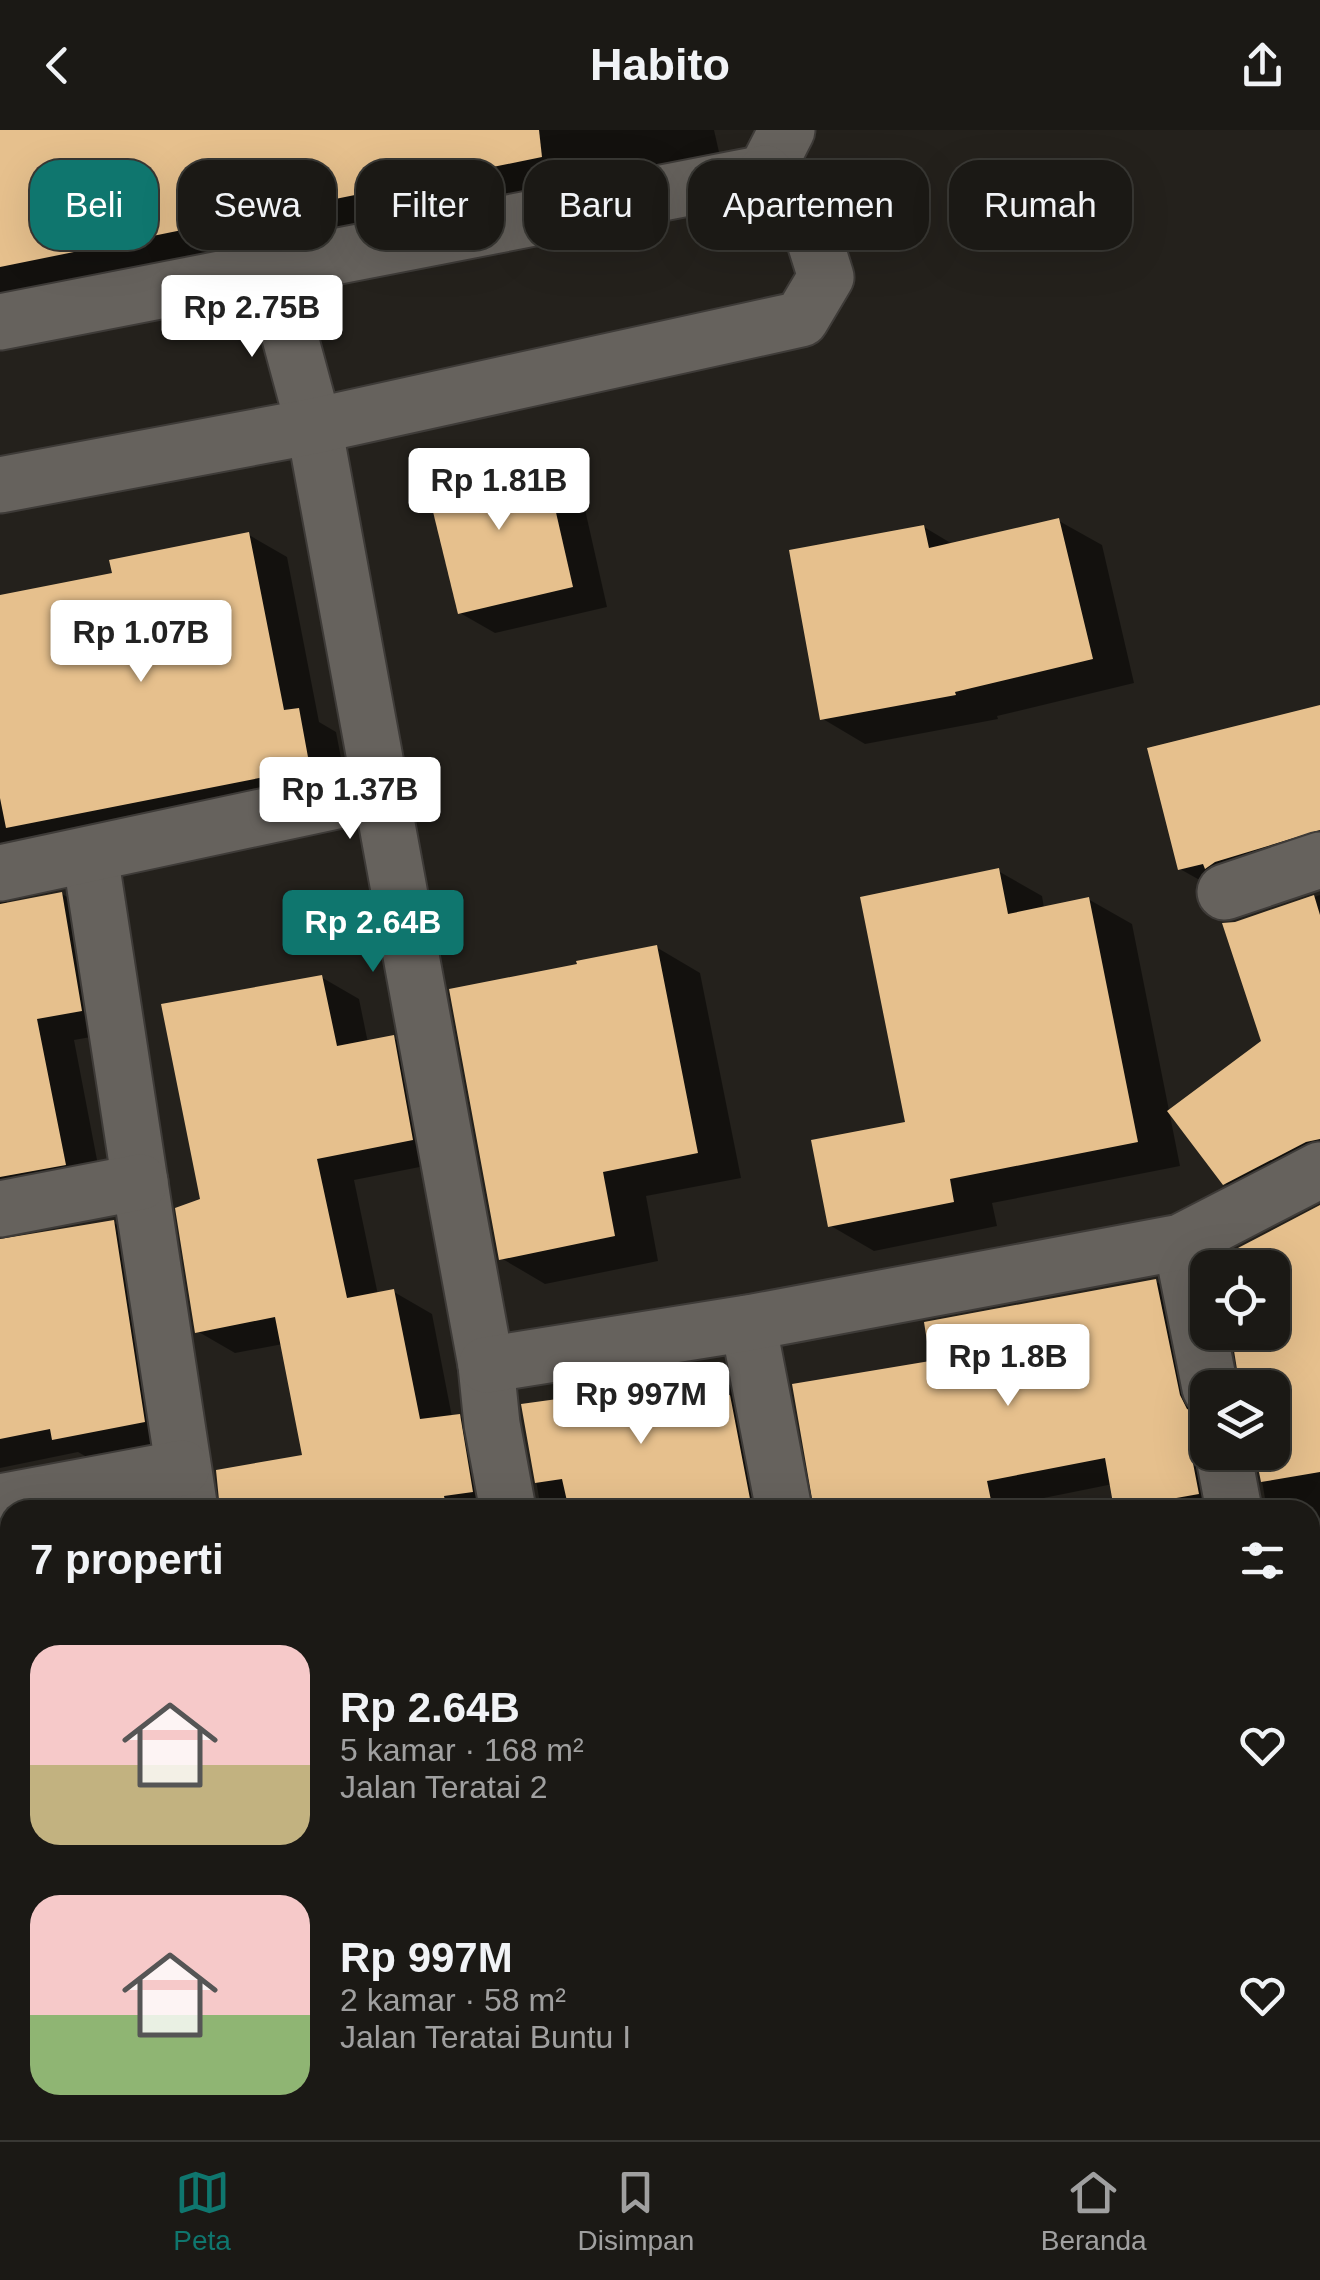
<!DOCTYPE html>
<html lang="id">
<meta charset="utf-8">
<style>
:root{--surface:#1b1915;--page:#282622;--text:#f1f3f6;--muted:#a0a0a0;--line:#393834;--accent:#0f766e}
body{margin:0;font-family:Arial,sans-serif;background:var(--page);color:var(--text);height:100vh;display:flex;flex-direction:column;font-size:38px;white-space:nowrap}
*{box-sizing:border-box;margin:0}
p{font-size:32px;color:var(--muted)}
.icon{flex:none;width:55px;height:55px;fill:none;stroke:currentColor;stroke-width:2;stroke-linecap:round;stroke-linejoin:round}
.map{position:relative;flex:1;overflow:hidden}
.side{position:absolute;left:0px;top:1370px;width:1320px;height:640px;display:flex;flex-direction:column;background:var(--surface);border-radius:30px 30px 0 0;box-shadow:0 10px 40px #0002,0 0 0 2px var(--line)}
.side>*{flex:none}
.banner{position:absolute;left:30px;top:30px;width:1260px;height:90px;display:flex;gap:20px}
.controls{position:absolute;left:1190px;top:1120px;display:grid;gap:20px}
.controls a{display:grid;place-items:center;width:100px;height:100px;border-radius:20px;background:var(--surface);box-shadow:0 10px 40px #0002,0 0 0 2px var(--line);font-size:50px}
.price{position:absolute;translate:-50% -85px;padding:0 22px;border-radius:10px;background:#fff;color:#222;font-size:32px;line-height:65px;filter:drop-shadow(0 2px 5px #0008)}
.price::after{content:'';position:absolute;left:50%;top:60px;width:30px;height:22px;margin-left:-15px;background:inherit;clip-path:polygon(0 0,100% 0,50% 100%)}
.price.current{background:var(--accent);color:#fff}
ul{padding:0;list-style:none}
li{display:flex;align-items:center;gap:30px;height:250px;padding:0 30px}
li span{display:grid;place-items:center;flex:none;width:280px;height:200px;border-radius:30px;color:#555}
li>.icon{margin-inline-start:auto}
span .icon{width:120px;height:120px;fill:#fffc;stroke-width:1}
li b{font-size:42px}
h2{display:flex;justify-content:space-between;align-items:center;height:120px;padding:0 30px;font-size:42px}
.tag{padding:0 35px;border-radius:30px;background:var(--surface);box-shadow:0 10px 40px #0002,0 0 0 2px var(--line);font-size:35px;line-height:90px}
.tag.current{background:var(--accent);color:#fff}
header{display:flex;justify-content:space-between;align-items:center;height:130px;padding:0 30px;background:var(--surface);font-size:45px;font-weight:800}
.menu{display:flex;justify-content:space-around;align-items:center;height:140px;border-top:2px solid var(--line);background:var(--surface);font-size:28px;color:var(--muted)}
.menu a{display:grid;justify-items:center;gap:5px}
.menu .current{color:var(--accent)}
.map>svg:first-child{display:block}
.shadow{fill:#0007}
.building{fill:#e6c08d}
.lines{fill:none;stroke-linecap:round;stroke-linejoin:round}
.minor-casing{stroke:#3e3b38;stroke-width:59}
.minor{stroke:#66625d;stroke-width:55}
</style>
<header><svg class="icon" aria-label="back" viewBox="0 0 24 24"><path d="M15 5l-7 7 7 7"/></svg>Habito<svg class="icon" aria-label="share" viewBox="0 0 24 24"><path d="M12 15V3M7 8l5-5 5 5M5 13v7h14v-7"/></svg></header>
<div class="map">
<svg width="1320" height="2010" viewBox="0 0 1320 2010">
<rect width="100%" height="100%" fill="#24211c"/>
<g class="shadow">
<polygon points="0,0 714,0 721,31 0,177"/>
<polygon points="541,323 577,344 607,477 495,503 460,483"/>
<polygon points="1059,391 1102,415 1134,553 997,586 998,589 865,614 823,589 924,397 954,415"/>
<polygon points="249,405 287,427 319,592 336,602 347,659 7,757 7,776 62,764 100,786 119,902 74,910 102,1056 8,1090 7,1109 114,1093 152,1115 182,1313 92,1330 78,1322 0,1338 0,468 115,445"/>
<polygon points="1320,577 1320,748 1237,771 1180,739"/>
<polygon points="998,741 1042,766 1044,778 1088,769 1132,794 1180,1036 992,1073 997,1096 874,1121 831,1096 908,994"/>
<polygon points="1320,765 1320,1066 1281,1086 1224,1053 1264,912 1235,794"/>
<polygon points="656,817 700,843 741,1048 646,1066 658,1131 545,1154 501,1128 580,836"/>
<polygon points="321,847 359,869 368,913 393,908 431,930 450,1031 354,1050 378,1165 394,1162 432,1184 452,1287 459,1286 497,1308 509,1380 223,1380 305,1327 283,1214 235,1223 197,1201 203,1070"/>
<polygon points="1320,1078 1320,1553 1317,1574 1320,1580 1320,1858 1317,1882 1320,1881 1320,2010 1223,2010 1220,2000 1310,2000 1310,1380 1267,1380 1257,1322 1272,1322 1272,1138 1244,1135"/>
<polygon points="1156,1152 1194,1173 1208,1258 1208,1322 1235,1380 1117,1380 1113,1354 1024,1372 1025,1380 817,1380 932,1233"/>
<polygon points="708,1242 745,1264 785,1380 541,1380 524,1277 633,1261"/>
<polygon points="10,1432 10,1707 0,1709 0,1434"/>
<polygon points="0,1790 6,1819 10,1818 10,2000 280,2000 270,2010 0,2010"/>
<polygon points="295,2000 626,2000 628,2010 292,2010"/>
<polygon points="733,2000 862,2000 866,2010 737,2010"/>
<polygon points="1056,2000 1086,2000 1086,2004 1099,2000 1195,2000 1163,2010 1053,2010 1058,2009"/>
</g>
<g class="building">
<polygon points="0,0 539,0 542,27 0,137"/>
<polygon points="542,321 573,457 458,484 425,349"/>
<polygon points="1059,388 1093,529 955,562 956,565 820,590 789,420 924,395 929,418"/>
<polygon points="249,402 284,580 299,578 310,638 6,698 0,668 0,465 112,443 109,430"/>
<polygon points="1320,575 1320,700 1215,732 1205,739 1203,734 1178,740 1147,618"/>
<polygon points="999,738 1008,784 1089,767 1138,1012 950,1049 954,1072 828,1097 811,1010 905,992 860,767"/>
<polygon points="62,762 82,881 37,889 66,1035 0,1047 0,774"/>
<polygon points="1314,765 1320,785 1320,1009 1306,1012 1223,1055 1167,981 1261,911 1222,793 1235,792"/>
<polygon points="657,815 698,1023 603,1042 615,1106 499,1130 449,859 577,834 576,831"/>
<polygon points="322,845 337,916 394,905 413,1010 317,1029 347,1168 394,1159 420,1289 460,1284 473,1362 444,1366 447,1380 220,1380 216,1340 302,1325 275,1187 195,1203 175,1078 200,1069 161,874"/>
<polygon points="1320,1075 1320,1342 1261,1352 1255,1322 1272,1322 1272,1258 1240,1258 1231,1202 1272,1202 1272,1138 1218,1138 1241,1133 1238,1118"/>
<polygon points="114,1090 145,1292 52,1310 50,1299 0,1309 0,1109"/>
<polygon points="1156,1149 1180,1265 1187,1279 1208,1288 1208,1296 1193,1313 1192,1328 1199,1364 1114,1379 1105,1328 987,1351 993,1380 814,1380 792,1254 930,1231 924,1192"/>
<polygon points="708,1240 713,1268 730,1265 751,1374 719,1380 569,1380 562,1349 535,1353 521,1274 630,1259 630,1254"/>
</g>
<g class="lines">
<defs>
<g id="minor">
<polyline points="765,43 787,0"/>
<polyline points="272,141 314,296 486,1235 492,1294 508,1380"/>
<polyline points="0,192 765,43"/>
<polyline points="0,355 314,296 801,189 826,147 810,96 765,43"/>
<polyline points="90,725 190,1380"/>
<polyline points="0,743 383,661"/>
<polyline points="1225,762 1320,730"/>
<polyline points="0,1079 140,1052"/>
<polyline points="1181,1112 1210,1258"/>
<polyline points="748,1193 784,1380"/>
<polyline points="486,1235 748,1193 1181,1112 1320,1040"/>
<polyline points="1223,1322 1234,1380"/>
<polyline points="0,1372 182,1338"/>
<polyline points="1310,1544 1320,1547"/>
<polyline points="0,1747 10,1746"/>
<polyline points="1310,1849 1320,1846"/>
<polyline points="255,2010 262,2000"/>
<polyline points="961,2010 993,2000"/>
</g>
</defs>
<use href="#minor" class="minor-casing"/>
<use href="#minor" class="minor"/>
</g>
</svg>
<div class="controls">
<a><svg class="icon" aria-label="locate" viewBox="0 0 24 24"><circle cx="12" cy="12" r="6"/><path d="M12 2v4M12 18v4M2 12h4M18 12h4"/></svg></a>
<a><svg class="icon" aria-label="layers" viewBox="0 0 24 24"><path d="M12 4l9 5-9 5-9-5zM3 14l9 5 9-5"/></svg></a>
</div>
<b class="price" style="left:252px;top:230px">Rp 2.75B</b>
<b class="price" style="left:499px;top:403px">Rp 1.81B</b>
<b class="price" style="left:141px;top:555px">Rp 1.07B</b>
<b class="price" style="left:350px;top:712px">Rp 1.37B</b>
<b class="price current" style="left:373px;top:845px">Rp 2.64B</b>
<b class="price" style="left:1008px;top:1279px">Rp 1.8B</b>
<b class="price" style="left:641px;top:1317px">Rp 997M</b>
<div class="banner">
<a class="tag current">Beli</a>
<a class="tag">Sewa</a>
<a class="tag">Filter</a>
<a class="tag">Baru</a>
<a class="tag">Apartemen</a>
<a class="tag">Rumah</a>
</div>
<section class="side">
<h2>7 properti<svg class="icon" aria-label="filters" viewBox="0 0 24 24"><path d="M4 7h16M4 17h16"/><circle cx="9" cy="7" r="2"/><circle cx="15" cy="17" r="2"/></svg></h2>
<ul>
<li><span style="background:linear-gradient(#f6c9c9 60%,#c2b280 0)"><svg class="icon" aria-label="home" viewBox="0 0 24 24"><path d="M3 11l9-7 9 7M6 9v11h12V9"/></svg></span><div><b>Rp 2.64B</b><p>5 kamar · 168 m²</p><p>Jalan Teratai 2</p></div><svg class="icon" aria-label="heart" viewBox="0 0 24 24"><path d="M12 20l-8-8c-3-5 5-10 8-4 3-6 11-1 8 4z"/></svg></li>
<li><span style="background:linear-gradient(#f6c9c9 60%,#8fb573 0)"><svg class="icon" aria-label="home" viewBox="0 0 24 24"><path d="M3 11l9-7 9 7M6 9v11h12V9"/></svg></span><div><b>Rp 997M</b><p>2 kamar · 58 m²</p><p>Jalan Teratai Buntu I</p></div><svg class="icon" aria-label="heart" viewBox="0 0 24 24"><path d="M12 20l-8-8c-3-5 5-10 8-4 3-6 11-1 8 4z"/></svg></li>
</ul>
</section>
</div>
<nav class="menu">
<a class="current"><svg class="icon" aria-label="map" viewBox="0 0 24 24"><path d="M3 6l6-2 6 2 6-2v14l-6 2-6-2-6 2zM9 4v14M15 6v14"/></svg>Peta</a>
<a><svg class="icon" aria-label="saved" viewBox="0 0 24 24"><path d="M7 4h10v16l-5-4-5 4z"/></svg>Disimpan</a>
<a><svg class="icon" aria-label="home" viewBox="0 0 24 24"><path d="M3 11l9-7 9 7M6 9v11h12V9"/></svg>Beranda</a>
</nav>
